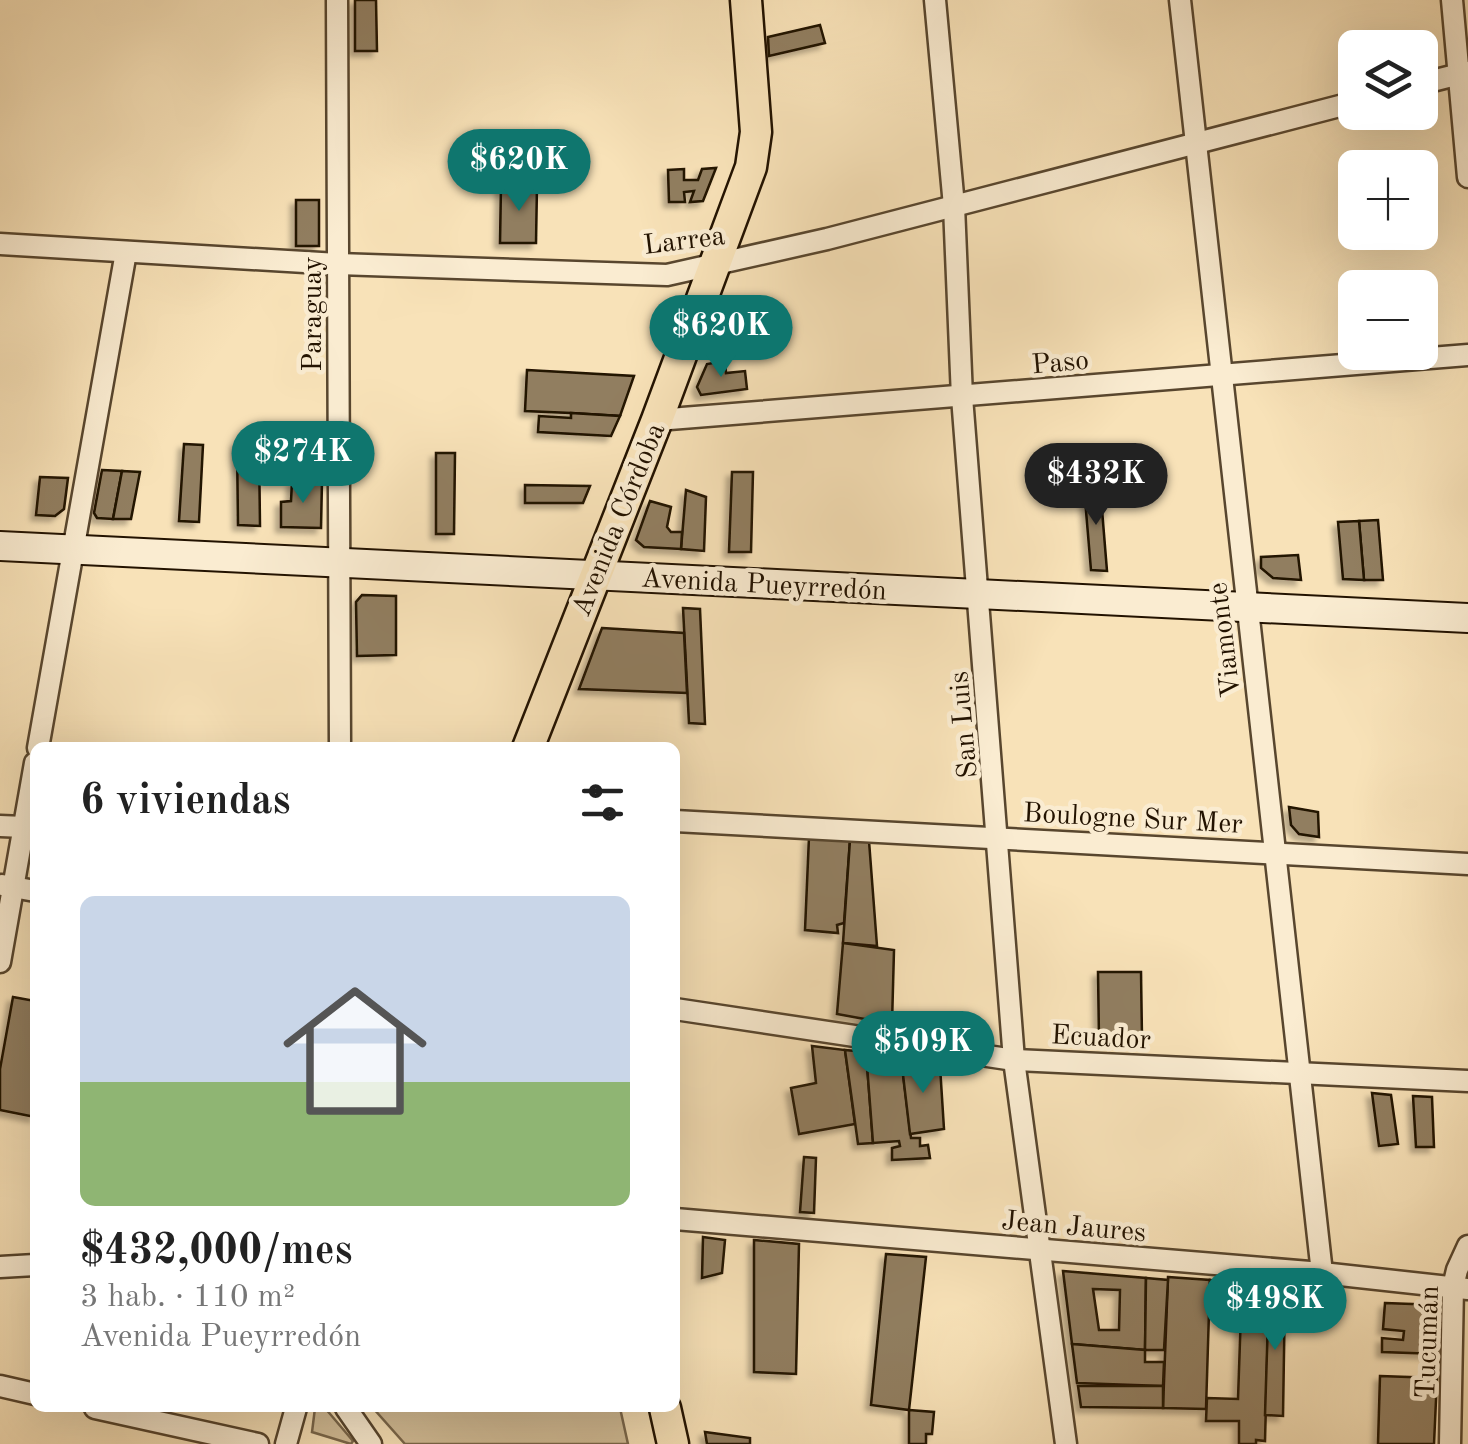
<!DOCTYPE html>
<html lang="es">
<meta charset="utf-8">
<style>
:root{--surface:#fff;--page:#f6f6f6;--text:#222;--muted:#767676;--line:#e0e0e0;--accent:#0f766e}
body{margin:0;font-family:"Old Standard TT",serif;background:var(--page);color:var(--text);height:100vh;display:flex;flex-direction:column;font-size:38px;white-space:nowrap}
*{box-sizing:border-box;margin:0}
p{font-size:32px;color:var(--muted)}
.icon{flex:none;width:55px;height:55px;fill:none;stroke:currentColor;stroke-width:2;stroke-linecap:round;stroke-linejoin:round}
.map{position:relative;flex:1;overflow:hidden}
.details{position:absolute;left:30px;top:742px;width:650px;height:670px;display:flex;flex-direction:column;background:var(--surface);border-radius:15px;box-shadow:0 10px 40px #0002}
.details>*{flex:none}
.buttons{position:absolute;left:1338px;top:30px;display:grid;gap:20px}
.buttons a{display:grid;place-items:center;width:100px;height:100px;border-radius:15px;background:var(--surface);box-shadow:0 10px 40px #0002;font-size:50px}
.price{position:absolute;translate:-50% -85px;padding:0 22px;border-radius:35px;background:var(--accent);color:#fff;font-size:32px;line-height:65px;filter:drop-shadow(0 2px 5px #0008)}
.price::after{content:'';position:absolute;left:50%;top:60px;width:30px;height:22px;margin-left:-15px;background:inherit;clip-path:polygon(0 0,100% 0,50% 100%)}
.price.on{background:#222;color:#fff}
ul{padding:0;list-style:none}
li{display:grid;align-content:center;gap:20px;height:530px;padding:0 50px}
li+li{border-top:2px solid var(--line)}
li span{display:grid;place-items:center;height:310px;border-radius:15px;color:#555}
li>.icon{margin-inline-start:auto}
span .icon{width:180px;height:180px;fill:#fffc;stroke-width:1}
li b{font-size:42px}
h2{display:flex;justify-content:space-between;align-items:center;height:120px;padding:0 50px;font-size:42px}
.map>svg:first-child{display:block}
.green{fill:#d4bf99;stroke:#7b684c;stroke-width:2.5}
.building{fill:#917e60;stroke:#221200;stroke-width:2.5;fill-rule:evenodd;filter:url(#shadow)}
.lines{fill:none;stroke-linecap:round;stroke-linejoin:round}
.street-casing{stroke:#58462e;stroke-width:25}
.secondary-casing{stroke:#221200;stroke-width:32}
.primary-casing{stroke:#221200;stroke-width:35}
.street{stroke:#faecd1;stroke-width:20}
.secondary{stroke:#faecd1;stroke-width:28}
.primary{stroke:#f8e2b8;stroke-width:30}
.labels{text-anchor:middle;stroke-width:9;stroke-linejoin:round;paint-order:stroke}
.street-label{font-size:28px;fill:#221200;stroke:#faecd1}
</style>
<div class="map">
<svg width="1468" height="1444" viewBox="0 0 1468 1444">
<defs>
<filter id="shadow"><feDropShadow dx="-5" dy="5" stdDeviation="2.5" flood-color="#0004"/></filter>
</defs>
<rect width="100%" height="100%" fill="#f8e2b8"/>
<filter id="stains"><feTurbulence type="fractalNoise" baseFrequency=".002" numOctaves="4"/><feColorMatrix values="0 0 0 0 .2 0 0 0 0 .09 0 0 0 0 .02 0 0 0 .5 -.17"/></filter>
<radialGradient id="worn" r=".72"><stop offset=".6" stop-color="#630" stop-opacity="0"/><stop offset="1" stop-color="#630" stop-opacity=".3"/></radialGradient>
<g class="green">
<polygon points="315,1408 325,1408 353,1441 351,1444 312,1432"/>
<polygon points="373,1408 620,1408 628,1444 405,1444"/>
</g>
<g class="building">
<polygon points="355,0 376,0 377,51 355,51"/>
<polygon points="820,25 825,43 769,56 768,37"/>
<polygon points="716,168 703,201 690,202 694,191 684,192 685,202 669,202 668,170 684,169 684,180 698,180 702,169"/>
<polygon points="501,185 537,185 536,243 500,243"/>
<rect x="296" y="200" width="23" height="46"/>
<polygon points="725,361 726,373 745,371 747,389 701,395 697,387 707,364"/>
<polygon points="527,370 634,376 620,416 571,413 525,411"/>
<polygon points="571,413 620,416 611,436 538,432 539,416 571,418"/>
<polygon points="237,443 259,444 260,526 238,525"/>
<polygon points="184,444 203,445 199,522 179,521"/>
<polygon points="436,453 455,453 454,534 436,534"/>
<polygon points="102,470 122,471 113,519 97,518 94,513"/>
<polygon points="122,471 140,472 131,519 113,519"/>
<polygon points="732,472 753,472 751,552 729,552"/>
<polygon points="40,477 68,478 64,509 55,516 36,515"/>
<polygon points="322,481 321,528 281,527 281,502 291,501 292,482"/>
<polygon points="525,485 590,486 583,503 525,503"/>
<polygon points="1100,485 1107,571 1091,570 1084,487"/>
<polygon points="686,490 706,497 704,551 681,549"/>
<polygon points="650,501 671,507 667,527 671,532 682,532 681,549 644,547 636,540"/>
<polygon points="1378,520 1383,580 1364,580 1359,521"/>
<polygon points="1359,521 1364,580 1343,579 1338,522"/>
<polygon points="1298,555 1301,580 1273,578 1261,568 1261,557"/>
<polygon points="362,595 396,596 396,655 357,656 356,602"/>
<polygon points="683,608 700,609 705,724 689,723"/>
<polygon points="602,628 684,633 687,693 579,689"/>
<polygon points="1289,807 1318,812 1319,837 1299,834 1291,825"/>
<polygon points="809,837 850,840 844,923 837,925 838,933 805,930"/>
<polygon points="850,840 869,841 877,946 843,943"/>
<polygon points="843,943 894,950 892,1024 837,1014"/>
<polygon points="1098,972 1141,972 1142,1038 1099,1039"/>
<polygon points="13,997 35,1001 35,1117 0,1110 0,1069"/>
<polygon points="812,1046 845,1050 855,1124 799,1134 791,1088 816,1083"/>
<polygon points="845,1050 866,1052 873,1143 858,1144"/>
<polygon points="866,1052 901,1058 911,1138 920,1138 920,1146 928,1145 930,1158 892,1160 892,1148 900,1146 899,1141 873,1143"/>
<polygon points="901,1058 940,1066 944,1129 910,1134"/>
<polygon points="1372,1093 1391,1095 1398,1144 1379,1146"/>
<polygon points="1413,1096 1432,1097 1434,1147 1416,1147"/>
<polygon points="804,1157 816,1158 814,1213 800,1212"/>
<polygon points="703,1237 725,1240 722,1273 702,1278"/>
<polygon points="754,1240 799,1244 796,1374 754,1372"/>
<polygon points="886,1254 926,1257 909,1410 871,1405"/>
<path d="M1063,1271l83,7 -1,72 -73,-6zM1093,1289l27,1 -1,40h-20z"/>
<polygon points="1168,1277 1210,1280 1206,1409 1163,1408"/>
<polygon points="1146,1278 1168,1280 1164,1350 1145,1350"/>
<polygon points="1210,1280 1269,1288 1265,1441 1256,1440 1256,1444 1239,1444 1239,1421 1206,1421 1207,1398 1238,1399 1241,1312 1209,1311"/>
<polygon points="1269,1288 1285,1290 1283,1416 1265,1415"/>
<polygon points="1385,1303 1439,1305 1438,1354 1382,1352 1382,1338 1403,1340 1404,1331 1383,1329"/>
<polygon points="1072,1344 1145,1350 1145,1362 1164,1362 1163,1386 1077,1383"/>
<polygon points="1380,1376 1437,1378 1434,1444 1378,1444"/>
<polygon points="1078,1386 1163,1386 1163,1408 1081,1407"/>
<polygon points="909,1410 934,1412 932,1434 926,1434 926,1444 909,1444"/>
<polygon points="705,1432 750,1438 750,1444 707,1444"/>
</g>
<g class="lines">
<defs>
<g id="street">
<polyline points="337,0 340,748"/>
<polyline points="935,0 954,206 962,397 1014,1060 1066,1444"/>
<polyline points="1180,0 1322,1273"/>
<polyline points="1452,0 1468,177"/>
<polyline points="1420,84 1468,72"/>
<polyline points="0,244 338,264 667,275 827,239 1355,102"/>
<polyline points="657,420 1468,355"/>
<polyline points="38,748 126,252"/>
<polyline points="675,821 1468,864"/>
<polyline points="0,826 24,827"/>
<polyline points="2,885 35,891"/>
<polyline points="0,962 35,763"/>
<polyline points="675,1009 1014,1060 1468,1081"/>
<polyline points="675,1219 1322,1273 1468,1289"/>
<polyline points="0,1267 35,1265"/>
<polyline points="0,1386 35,1394"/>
<polyline points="95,1408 258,1444"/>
<polyline points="346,1408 371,1444"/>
<polyline points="286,1444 296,1408"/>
<polyline points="1450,1444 1453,1287 1457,1270 1468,1246"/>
</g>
<polyline id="secondary" points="0,546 1468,618"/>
<g id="primary">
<polyline points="528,748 657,420 751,167 756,132 746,0"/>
<polyline points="665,1408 673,1444"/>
</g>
</defs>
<use href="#street" class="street-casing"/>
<use href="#secondary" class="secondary-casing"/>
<use href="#primary" class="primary-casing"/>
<use href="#street" class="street"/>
<use href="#secondary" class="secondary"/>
<use href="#primary" class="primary"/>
</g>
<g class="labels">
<g class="street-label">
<text transform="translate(684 239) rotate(-7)" y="10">Larrea</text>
<text transform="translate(311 314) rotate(-90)" y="10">Paraguay</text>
<text transform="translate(1060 361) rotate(-5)" y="10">Paso</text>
<text transform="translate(617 519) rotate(-68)" y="10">Avenida Córdoba</text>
<text transform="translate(764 583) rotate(3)" y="10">Avenida Pueyrredón</text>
<text transform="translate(1223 640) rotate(-97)" y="10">Viamonte</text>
<text transform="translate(962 725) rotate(-95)" y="10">San Luis</text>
<text transform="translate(1133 817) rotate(3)" y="10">Boulogne Sur Mer</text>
<text transform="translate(1101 1036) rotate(3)" y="10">Ecuador</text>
<text transform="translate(1074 1225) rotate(5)" y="10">Jean Jaures</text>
<text transform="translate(1426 1342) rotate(-88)" y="10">Tucumán</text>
</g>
</g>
<rect width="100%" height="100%" filter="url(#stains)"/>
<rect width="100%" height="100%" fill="url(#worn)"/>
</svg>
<div class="buttons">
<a><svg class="icon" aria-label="layers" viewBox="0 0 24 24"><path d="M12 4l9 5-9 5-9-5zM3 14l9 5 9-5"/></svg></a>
<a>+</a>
<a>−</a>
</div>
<b class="price" style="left:519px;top:214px">$620K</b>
<b class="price" style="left:721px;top:380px">$620K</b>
<b class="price" style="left:303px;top:506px">$274K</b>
<b class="price on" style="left:1096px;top:528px">$432K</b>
<b class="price" style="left:923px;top:1096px">$509K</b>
<b class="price" style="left:1275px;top:1353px">$498K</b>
<section class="details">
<h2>6 viviendas<svg class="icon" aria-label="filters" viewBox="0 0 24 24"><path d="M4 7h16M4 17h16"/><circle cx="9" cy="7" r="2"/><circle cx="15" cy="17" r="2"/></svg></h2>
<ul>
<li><span style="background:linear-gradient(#c9d6e8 60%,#8fb573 0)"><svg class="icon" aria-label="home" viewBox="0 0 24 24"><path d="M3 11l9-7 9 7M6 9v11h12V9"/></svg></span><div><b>$432,000/mes</b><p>3 hab. · 110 m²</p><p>Avenida Pueyrredón</p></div></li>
</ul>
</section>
</div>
